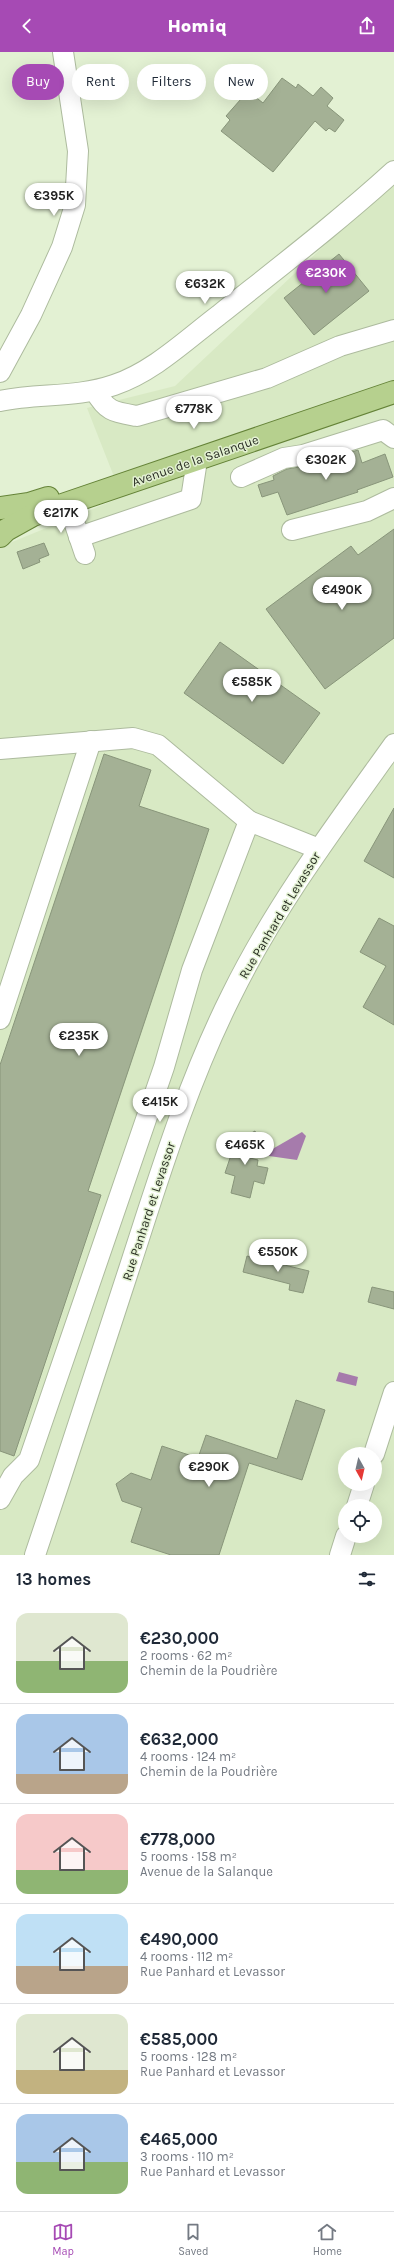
<!DOCTYPE html>
<meta charset="utf-8">
<style>
:root{--surface:#fff;--page:#f2f2f3;--text:#1f2937;--muted:#747a83;--line:#e0e1e3;--accent:#a64ab4}
body{margin:0;font-family:Karla,sans-serif;background:var(--page);color:var(--text);height:100vh;display:flex;flex-direction:column;font-size:15px;white-space:nowrap}
*{box-sizing:border-box;margin:0}
p{font-size:13px;color:var(--muted)}
.icon{flex:none;width:22px;height:22px;fill:none;stroke:currentColor;stroke-width:2;stroke-linecap:round;stroke-linejoin:round}
.map{position:relative;height:1503px;overflow:hidden}
.details{display:flex;flex-direction:column;background:var(--surface);flex:1}
.details>*{flex:none}
.guide{position:absolute;left:12px;top:12px;width:370px;height:36px;display:flex;gap:8px}
.needle{width:26px;rotate:172deg}
.controls{position:absolute;left:338px;top:1395px;display:grid;gap:8px}
.controls a{display:grid;place-items:center;width:44px;height:44px;border-radius:50%;background:var(--surface);box-shadow:0 4px 16px #0002;font-size:20px}
.price{position:absolute;translate:-50% -34px;padding:0 9px;border-radius:14px;background:#fff;color:#222;font-size:13px;line-height:26px;filter:drop-shadow(0 1px 2px #0008)}
.price::after{content:'';position:absolute;left:50%;top:24px;width:12px;height:9px;margin-left:-6px;background:inherit;clip-path:polygon(0 0,100% 0,50% 100%)}
.price.selected{background:var(--accent);color:#fff}
ul{padding:0;list-style:none}
li{display:flex;align-items:center;gap:12px;height:100px;padding:0 16px}
li+li{border-top:1px solid var(--line)}
li span{display:grid;place-items:center;flex:none;width:112px;height:80px;border-radius:12px;color:#555}
li>.icon{margin-inline-start:auto}
span .icon{width:48px;height:48px;fill:#fffc;stroke-width:1}
li b{font-size:17px}
h2{display:flex;justify-content:space-between;align-items:center;height:48px;padding:0 16px;font-size:17px}
.tag{padding:0 14px;border-radius:18px;background:var(--surface);box-shadow:0 4px 16px #0002;font-size:14px;line-height:36px}
.tag.selected{background:var(--accent);color:#fff}
header{display:flex;justify-content:space-between;align-items:center;height:52px;padding:0 16px;background:var(--accent);color:#fff;font-size:18px;font-weight:800}
.tab-bar{display:flex;justify-content:space-around;align-items:center;height:56px;border-top:1px solid var(--line);background:var(--surface);font-size:11px;color:var(--muted)}
.tab-bar a{display:grid;justify-items:center;gap:2px}
.tab-bar .selected{color:var(--accent)}
.map>svg:first-child{display:block}
.built{fill:#d8e9c4;fill-rule:evenodd}
.water{fill:#a67bac}
.building{fill:#a4b195;stroke:#88957a}
.lines{fill:none;stroke-linecap:round;stroke-linejoin:round}
.minor-casing{stroke:#adbb9e;stroke-width:22}
.major-casing{stroke:#658338;stroke-width:24}
.minor{stroke:#fff;stroke-width:20}
.major{stroke:#b6d08e;stroke-width:22}
.labels{text-anchor:middle;stroke-width:3;stroke-linejoin:round;paint-order:stroke}
.street-label{font-size:13px;fill:#2a2f24;stroke:#e3f1d3}
</style>
<header><svg class="icon" aria-label="back" viewBox="0 0 24 24"><path d="M15 5l-7 7 7 7"/></svg>Homiq<svg class="icon" aria-label="share" viewBox="0 0 24 24"><path d="M12 15V3M7 8l5-5 5 5M5 13v7h14v-7"/></svg></header>
<div class="map">
<svg width="394" height="1503" viewBox="0 0 394 1503">
<rect width="100%" height="100%" fill="#e3f1d3"/>
<path class="built" d="M394,128v1375h-394v-1008l122,-50 -35,-89 88,-22zM345,1402h30v30h-30zM345,1454h30v30h-30z"/>
<g class="water">
<polygon points="302,1080 306,1084 297,1108 269,1104 269,1099"/>
<polygon points="339,1320 358,1325 356,1334 336,1329"/>
</g>
<g class="building">
<polygon points="282,26 296,36 298,32 313,44 321,35 333,46 327,54 344,68 335,80 329,76 326,79 315,69 273,120 221,79 230,68 226,64 248,39 263,51"/>
<polygon points="339,202 369,239 314,283 284,246"/>
<polygon points="358,398 362,411 385,402 393,425 357,438 358,440 287,463 278,440 262,445 258,433 274,428 273,424 287,417 306,414"/>
<polygon points="394,477 394,586 325,637 266,557 351,494 358,503"/>
<polygon points="44,491 49,503 39,507 40,510 23,517 17,500"/>
<polygon points="220,590 320,661 283,712 184,641"/>
<polygon points="104,702 151,718 139,754 209,777 88,1139 101,1143 14,1404 0,1399 0,1013"/>
<polygon points="394,756 394,826 364,809"/>
<polygon points="379,866 394,874 394,973 363,955 386,914 360,900"/>
<polygon points="255,1079 260,1091 238,1103 258,1108 257,1114 268,1116 264,1132 254,1129 250,1146 231,1141 235,1124 225,1121 231,1103 226,1095"/>
<polygon points="247,1204 309,1219 303,1241 289,1238 290,1232 243,1220"/>
<polygon points="372,1235 394,1240 394,1257 368,1250"/>
<polygon points="296,1348 325,1358 302,1428 249,1411 219,1503 171,1503 131,1490 142,1456 122,1449 116,1432 131,1421 151,1428 162,1394 198,1406 206,1383 277,1407"/>
</g>
<g class="lines">
<defs>
<g id="minor">
<polyline points="0,320 31,263 62,195 75,153 78,99 63,0"/>
<path d="M95,339c12,21 19,21 42,25l130,-38 73,-32 54,-16"/>
<path d="M0,349c38,-8 76,-3 114,-16 39,-13 72,-45 105,-70 59,-47 119,-93 175,-144"/>
<polyline points="241,425 284,406 303,403 383,378 394,386"/>
<polyline points="68,452 85,502"/>
<polyline points="292,478 367,459 394,446"/>
<polyline points="79,485 191,447 197,408"/>
<polyline points="0,697 133,686 158,693 249,769"/>
<polyline points="0,967 91,689"/>
<polyline points="374,1402 394,1340"/>
<polyline points="0,1447 13,1424 29,1408 164,1015 192,918 249,769 319,797"/>
<polyline points="357,1454 364,1432"/>
<path d="M35,1503c32,-95 63,-190 94,-286 30,-92 58,-185 102,-273 44,-90 105,-171 163,-252"/>
<polyline points="340,1503 346,1484"/>
</g>
<g id="major">
<polyline points="0,456 29,452 48,446"/>
<polyline points="0,484 6,478 33,463 394,340"/>
</g>
</defs>
<use href="#minor" class="minor-casing"/>
<use href="#major" class="major-casing"/>
<use href="#minor" class="minor"/>
<use href="#major" class="major"/>
</g>
<g class="labels">
<g class="street-label">
<text transform="translate(195 408) rotate(-19)" y="5">Avenue de la Salanque</text>
<text transform="translate(279 863) rotate(-59)" y="5">Rue Panhard et Levassor</text>
<text transform="translate(148 1159) rotate(-72)" y="5">Rue Panhard et Levassor</text>
</g>
</g>
</svg>
<div class="controls">
<a><svg class="needle" viewBox="-14 -14 28 28"><path d="M0-13l5 13h-10z" fill="#e53935"/><path d="M0 13l5-13h-10z" fill="#747a83"/></svg></a>
<a><svg class="icon" aria-label="locate" viewBox="0 0 24 24"><circle cx="12" cy="12" r="6"/><path d="M12 2v4M12 18v4M2 12h4M18 12h4"/></svg></a>
</div>
<b class="price" style="left:54px;top:165px">€395K</b>
<b class="price selected" style="left:326px;top:242px">€230K</b>
<b class="price" style="left:205px;top:253px">€632K</b>
<b class="price" style="left:194px;top:378px">€778K</b>
<b class="price" style="left:326px;top:429px">€302K</b>
<b class="price" style="left:61px;top:482px">€217K</b>
<b class="price" style="left:342px;top:559px">€490K</b>
<b class="price" style="left:252px;top:651px">€585K</b>
<b class="price" style="left:79px;top:1005px">€235K</b>
<b class="price" style="left:160px;top:1071px">€415K</b>
<b class="price" style="left:245px;top:1114px">€465K</b>
<b class="price" style="left:278px;top:1221px">€550K</b>
<b class="price" style="left:209px;top:1436px">€290K</b>
<div class="guide">
<a class="tag selected">Buy</a>
<a class="tag">Rent</a>
<a class="tag">Filters</a>
<a class="tag">New</a>
</div>
</div>
<section class="details">
<h2>13 homes<svg class="icon" aria-label="filters" viewBox="0 0 24 24"><path d="M4 7h16M4 17h16"/><circle cx="9" cy="7" r="2"/><circle cx="15" cy="17" r="2"/></svg></h2>
<ul>
<li><span style="background:linear-gradient(#dfe7d0 60%,#8fb573 0)"><svg class="icon" aria-label="home" viewBox="0 0 24 24"><path d="M3 11l9-7 9 7M6 9v11h12V9"/></svg></span><div><b>€230,000</b><p>2 rooms · 62 m²</p><p>Chemin de la Poudrière</p></div></li>
<li><span style="background:linear-gradient(#a9c7e8 75%,#b9a48a 0)"><svg class="icon" aria-label="home" viewBox="0 0 24 24"><path d="M3 11l9-7 9 7M6 9v11h12V9"/></svg></span><div><b>€632,000</b><p>4 rooms · 124 m²</p><p>Chemin de la Poudrière</p></div></li>
<li><span style="background:linear-gradient(#f6c9c9 70%,#8fb573 0)"><svg class="icon" aria-label="home" viewBox="0 0 24 24"><path d="M3 11l9-7 9 7M6 9v11h12V9"/></svg></span><div><b>€778,000</b><p>5 rooms · 158 m²</p><p>Avenue de la Salanque</p></div></li>
<li><span style="background:linear-gradient(#bfe0f5 65%,#b9a48a 0)"><svg class="icon" aria-label="home" viewBox="0 0 24 24"><path d="M3 11l9-7 9 7M6 9v11h12V9"/></svg></span><div><b>€490,000</b><p>4 rooms · 112 m²</p><p>Rue Panhard et Levassor</p></div></li>
<li><span style="background:linear-gradient(#dfe7d0 70%,#c2b280 0)"><svg class="icon" aria-label="home" viewBox="0 0 24 24"><path d="M3 11l9-7 9 7M6 9v11h12V9"/></svg></span><div><b>€585,000</b><p>5 rooms · 128 m²</p><p>Rue Panhard et Levassor</p></div></li>
<li><span style="background:linear-gradient(#a9c7e8 60%,#8fb573 0)"><svg class="icon" aria-label="home" viewBox="0 0 24 24"><path d="M3 11l9-7 9 7M6 9v11h12V9"/></svg></span><div><b>€465,000</b><p>3 rooms · 110 m²</p><p>Rue Panhard et Levassor</p></div></li>
</ul>
</section>
<nav class="tab-bar">
<a class="selected"><svg class="icon" aria-label="map" viewBox="0 0 24 24"><path d="M3 6l6-2 6 2 6-2v14l-6 2-6-2-6 2zM9 4v14M15 6v14"/></svg>Map</a>
<a><svg class="icon" aria-label="saved" viewBox="0 0 24 24"><path d="M7 4h10v16l-5-4-5 4z"/></svg>Saved</a>
<a><svg class="icon" aria-label="home" viewBox="0 0 24 24"><path d="M3 11l9-7 9 7M6 9v11h12V9"/></svg>Home</a>
</nav>
